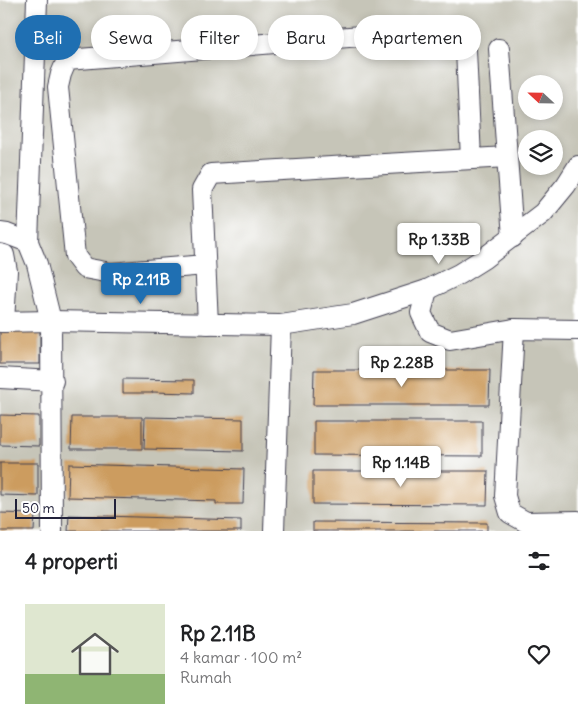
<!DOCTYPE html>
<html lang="id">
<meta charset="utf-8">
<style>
:root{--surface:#fff;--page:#f2f2f2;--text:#202124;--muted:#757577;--line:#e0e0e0;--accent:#1f6fb2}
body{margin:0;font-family:Delius,sans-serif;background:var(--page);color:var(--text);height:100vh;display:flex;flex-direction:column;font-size:19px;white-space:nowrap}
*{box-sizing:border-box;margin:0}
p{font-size:16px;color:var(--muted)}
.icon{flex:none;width:28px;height:28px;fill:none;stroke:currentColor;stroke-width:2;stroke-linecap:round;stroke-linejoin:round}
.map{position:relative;height:531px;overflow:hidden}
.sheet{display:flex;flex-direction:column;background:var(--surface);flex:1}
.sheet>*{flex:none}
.top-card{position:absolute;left:15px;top:15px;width:549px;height:45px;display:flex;gap:10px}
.needle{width:32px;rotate:292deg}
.fabs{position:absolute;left:518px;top:75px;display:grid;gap:10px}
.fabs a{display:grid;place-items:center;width:45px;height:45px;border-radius:50%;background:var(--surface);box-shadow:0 2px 8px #0003;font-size:25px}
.scale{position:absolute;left:15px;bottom:12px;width:101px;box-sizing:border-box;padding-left:5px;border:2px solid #22223b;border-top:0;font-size:14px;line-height:18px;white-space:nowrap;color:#22223b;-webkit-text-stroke:4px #fff;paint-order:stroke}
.price{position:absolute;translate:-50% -42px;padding:0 11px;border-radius:5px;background:#fff;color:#222;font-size:16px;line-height:32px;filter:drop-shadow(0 1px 2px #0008)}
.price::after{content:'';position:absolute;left:50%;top:30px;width:15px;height:11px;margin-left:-8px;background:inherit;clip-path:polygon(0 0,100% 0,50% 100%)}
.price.on{background:var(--accent);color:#fff}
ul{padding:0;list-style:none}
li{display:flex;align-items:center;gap:15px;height:125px;padding:0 25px}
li+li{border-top:1px solid var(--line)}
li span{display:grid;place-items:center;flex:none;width:140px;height:100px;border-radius:0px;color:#555}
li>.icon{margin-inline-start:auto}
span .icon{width:60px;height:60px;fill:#fffc;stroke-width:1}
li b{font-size:21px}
h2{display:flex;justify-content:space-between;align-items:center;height:60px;padding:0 25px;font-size:21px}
.chip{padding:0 18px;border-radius:22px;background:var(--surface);box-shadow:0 2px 8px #0003;font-size:18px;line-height:45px}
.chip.on{background:var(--accent);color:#fff}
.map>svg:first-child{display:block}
.industrial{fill:#c6c5b8;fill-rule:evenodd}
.building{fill:#cc9c5e}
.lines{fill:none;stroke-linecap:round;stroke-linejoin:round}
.minor-casing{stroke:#413f50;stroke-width:22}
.minor{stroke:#fff;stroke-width:20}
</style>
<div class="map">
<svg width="578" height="531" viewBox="0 0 578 531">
<rect width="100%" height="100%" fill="#fff"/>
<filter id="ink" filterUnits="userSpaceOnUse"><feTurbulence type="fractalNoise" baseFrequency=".02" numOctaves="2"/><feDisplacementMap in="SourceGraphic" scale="10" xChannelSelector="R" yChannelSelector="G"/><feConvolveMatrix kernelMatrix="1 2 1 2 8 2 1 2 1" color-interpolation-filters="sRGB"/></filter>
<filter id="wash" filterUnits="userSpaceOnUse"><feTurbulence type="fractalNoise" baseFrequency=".0096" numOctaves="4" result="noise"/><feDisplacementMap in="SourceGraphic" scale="20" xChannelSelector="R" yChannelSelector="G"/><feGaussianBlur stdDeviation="1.12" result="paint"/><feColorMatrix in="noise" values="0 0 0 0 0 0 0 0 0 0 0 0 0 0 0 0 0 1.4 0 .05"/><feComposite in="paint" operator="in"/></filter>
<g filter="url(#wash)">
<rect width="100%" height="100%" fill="#f1e3c6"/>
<path class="industrial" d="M0,0h578v531h-578zM526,84h28v27h-28zM526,139h28v27h-28z"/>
<g id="blocks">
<g class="building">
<rect x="0" y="330" width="40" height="34"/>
<polygon points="314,370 490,370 489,405 313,405"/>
<polygon points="123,379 194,380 194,393 152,392 152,393 123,393"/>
<polygon points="0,415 39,416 39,446 0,445"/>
<polygon points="72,417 142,417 142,449 71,449"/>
<polygon points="145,417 243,419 243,451 144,449"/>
<polygon points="314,421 482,421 482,456 314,455"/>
<polygon points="0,463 38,463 38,496 0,495"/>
<polygon points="69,464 244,469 243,504 216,504 216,501 68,497"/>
<polygon points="313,471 488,471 487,505 313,504"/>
<polygon points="0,513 35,514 34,531 0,531"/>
<polygon points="69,515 241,520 241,531 68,531"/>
<polygon points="313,522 487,523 487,531 313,531"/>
</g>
</g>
</g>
<g filter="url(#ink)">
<use href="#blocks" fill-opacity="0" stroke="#413f50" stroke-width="1"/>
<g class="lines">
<defs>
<g id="minor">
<polyline points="499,49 513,237"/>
<polyline points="0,233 7,234 28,242 37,264 51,321 52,531"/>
<polyline points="28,242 37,0"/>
<polyline points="0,254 4,255 7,271 4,322"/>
<polyline points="205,265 111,273 84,268 75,256 58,87 61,74 67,60 447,29 461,33 466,50 471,159"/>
<polyline points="427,290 421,313 430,332 450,340 514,329 578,330"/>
<polyline points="0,322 51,321 281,325 353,314 427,290 459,274 483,259 543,213 566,185 578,166"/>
<polyline points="208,324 202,190 211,174 507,157"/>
<polyline points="514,329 505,496 510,513 526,522 578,521"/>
<polyline points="0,378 53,381"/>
<polyline points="274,531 281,325"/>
</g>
</defs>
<use href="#minor" class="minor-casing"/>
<use href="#minor" class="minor"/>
</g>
</g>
</svg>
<div class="fabs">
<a><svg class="needle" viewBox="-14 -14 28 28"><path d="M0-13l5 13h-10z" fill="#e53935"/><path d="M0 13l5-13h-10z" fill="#757577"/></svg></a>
<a><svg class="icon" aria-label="layers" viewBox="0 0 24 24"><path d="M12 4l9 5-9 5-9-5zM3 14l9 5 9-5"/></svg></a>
</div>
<div class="scale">50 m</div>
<b class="price" style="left:439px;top:265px">Rp 1.33B</b>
<b class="price on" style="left:141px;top:305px">Rp 2.11B</b>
<b class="price" style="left:402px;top:388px">Rp 2.28B</b>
<b class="price" style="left:401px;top:488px">Rp 1.14B</b>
<div class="top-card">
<a class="chip on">Beli</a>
<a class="chip">Sewa</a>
<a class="chip">Filter</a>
<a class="chip">Baru</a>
<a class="chip">Apartemen</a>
</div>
</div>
<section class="sheet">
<h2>4 properti<svg class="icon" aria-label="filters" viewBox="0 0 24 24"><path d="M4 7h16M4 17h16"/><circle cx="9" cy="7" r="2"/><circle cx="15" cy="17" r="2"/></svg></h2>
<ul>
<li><span style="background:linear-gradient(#dfe7d0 70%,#8fb573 0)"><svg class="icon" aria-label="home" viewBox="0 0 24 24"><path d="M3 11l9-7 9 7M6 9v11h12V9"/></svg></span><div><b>Rp 2.11B</b><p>4 kamar · 100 m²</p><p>Rumah</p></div><svg class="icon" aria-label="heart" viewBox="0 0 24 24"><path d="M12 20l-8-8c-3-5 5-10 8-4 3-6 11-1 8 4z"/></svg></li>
</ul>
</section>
